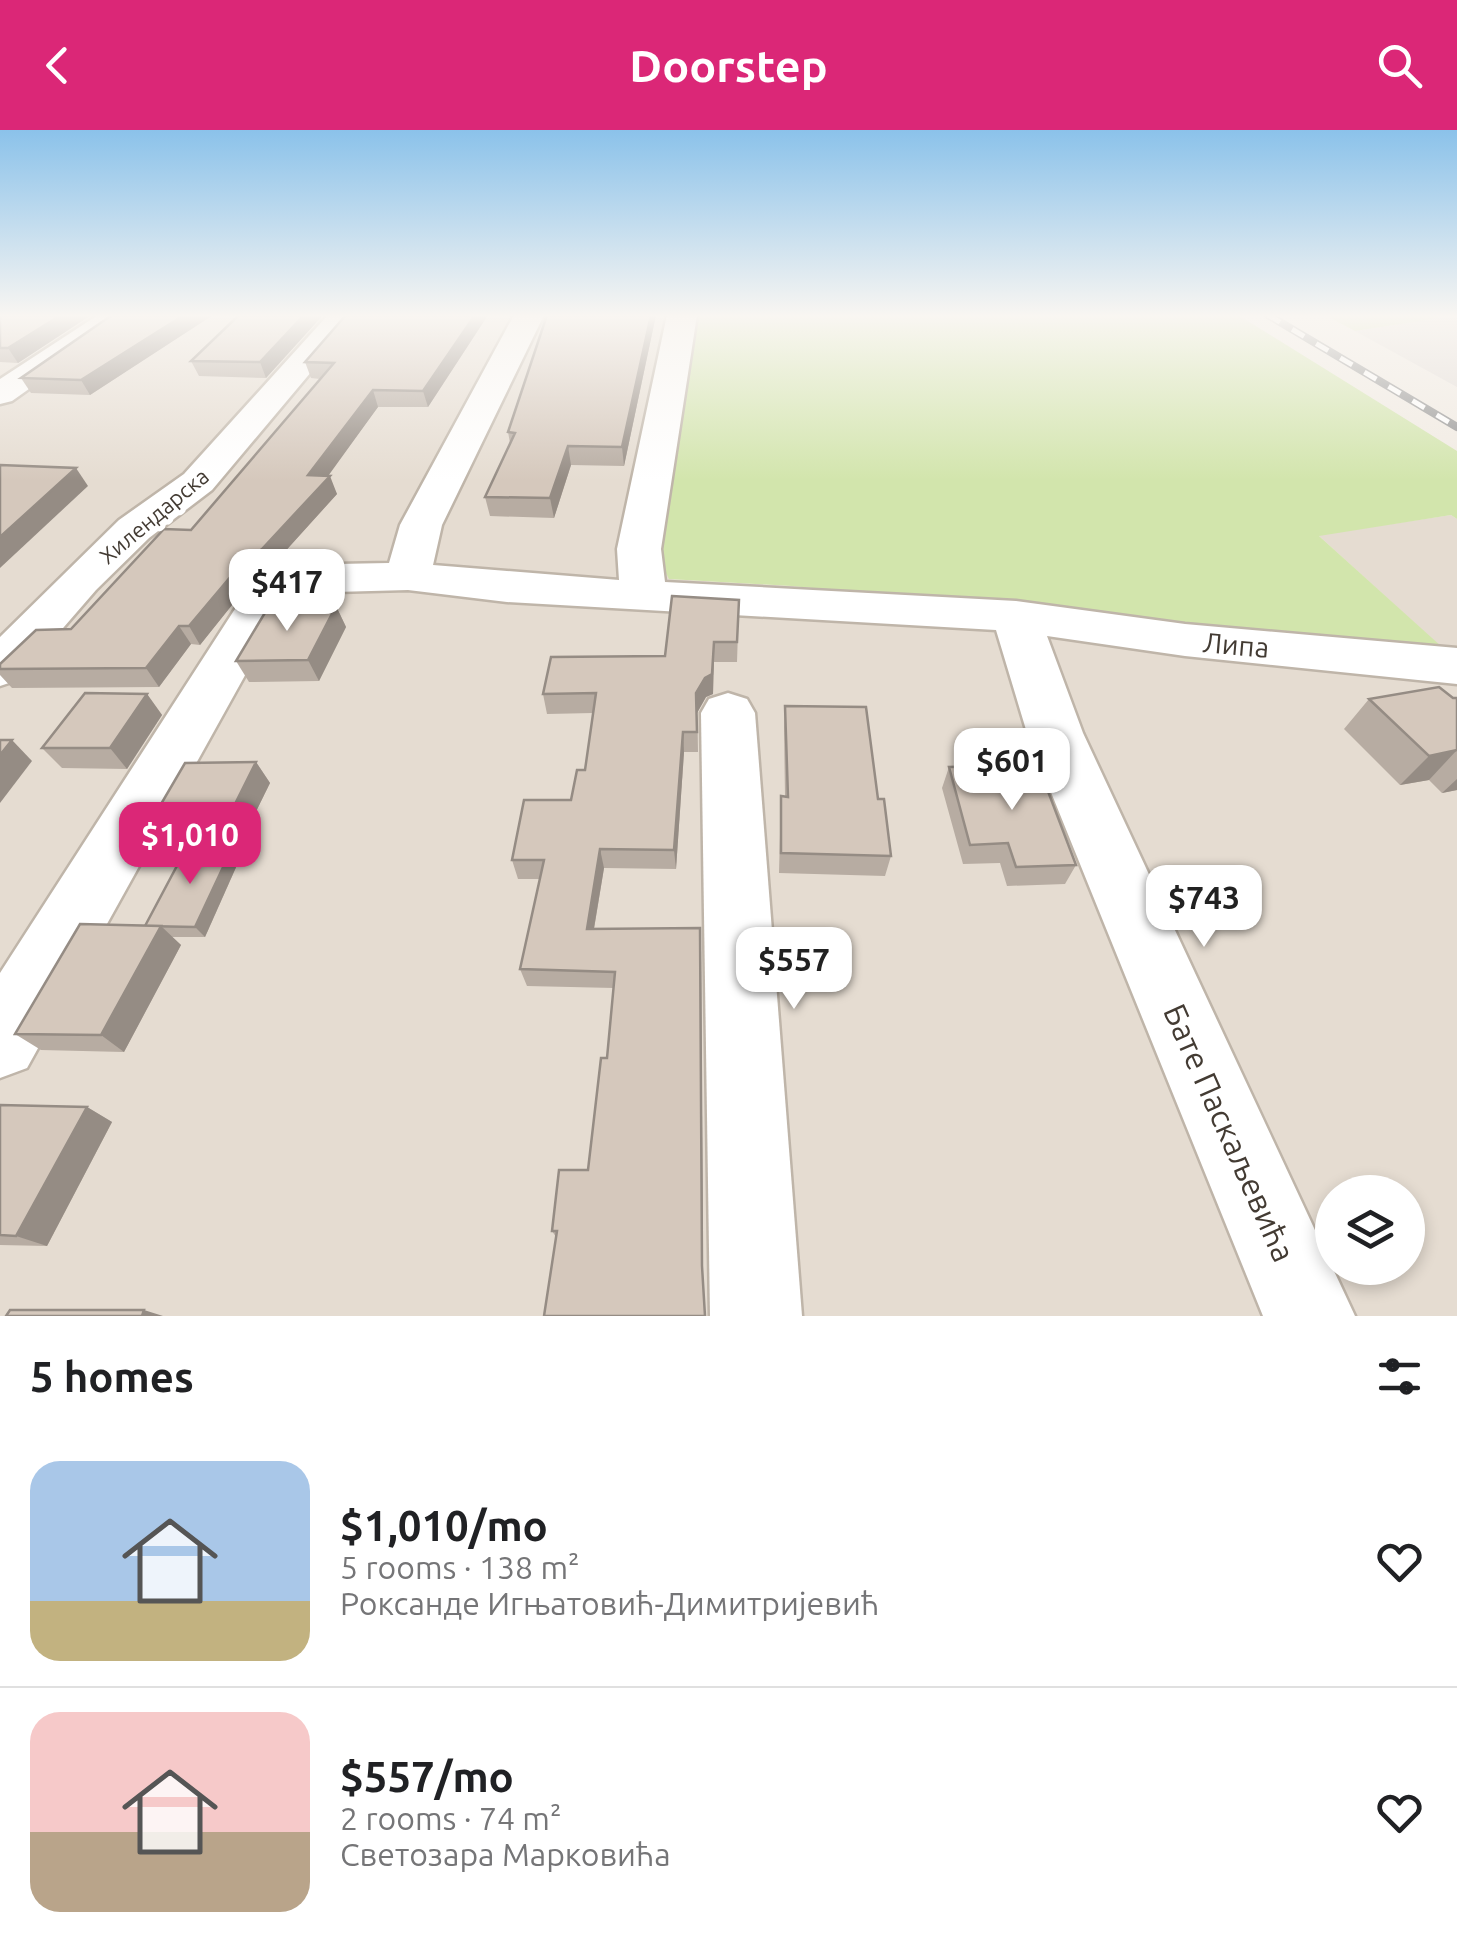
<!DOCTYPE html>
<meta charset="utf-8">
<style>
:root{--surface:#fff;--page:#f2f2f2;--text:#202124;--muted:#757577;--line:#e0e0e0;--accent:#db2777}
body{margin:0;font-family:Ubuntu,sans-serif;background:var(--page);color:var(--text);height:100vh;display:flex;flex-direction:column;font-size:38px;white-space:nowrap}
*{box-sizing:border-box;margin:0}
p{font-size:32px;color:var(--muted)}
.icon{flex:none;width:55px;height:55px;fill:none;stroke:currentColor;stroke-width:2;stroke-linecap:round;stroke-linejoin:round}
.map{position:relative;height:1186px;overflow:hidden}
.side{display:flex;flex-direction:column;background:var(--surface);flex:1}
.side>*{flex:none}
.controls{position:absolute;left:1315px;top:1045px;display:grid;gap:20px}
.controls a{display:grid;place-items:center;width:110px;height:110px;border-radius:50%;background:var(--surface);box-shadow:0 5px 15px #0003;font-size:50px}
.price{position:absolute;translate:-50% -85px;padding:0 22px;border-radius:20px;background:#fff;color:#222;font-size:32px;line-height:65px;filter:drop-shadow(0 2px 5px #0008)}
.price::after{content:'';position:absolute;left:50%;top:60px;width:30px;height:22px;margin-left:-15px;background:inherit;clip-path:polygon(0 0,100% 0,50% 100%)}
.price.on{background:var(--accent);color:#fff}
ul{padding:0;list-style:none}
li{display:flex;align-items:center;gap:30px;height:250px;padding:0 30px}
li+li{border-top:2px solid var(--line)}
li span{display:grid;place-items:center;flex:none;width:280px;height:200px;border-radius:30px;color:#555}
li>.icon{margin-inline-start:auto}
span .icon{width:120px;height:120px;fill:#fffc;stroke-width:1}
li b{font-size:42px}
h2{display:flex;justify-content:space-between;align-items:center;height:120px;padding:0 30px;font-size:42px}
header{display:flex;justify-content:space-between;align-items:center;height:130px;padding:0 30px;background:var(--accent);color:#fff;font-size:45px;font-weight:600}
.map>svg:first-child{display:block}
.residential{fill:#e5dcd1;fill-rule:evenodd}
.industrial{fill:#e3ddd8}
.green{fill:#d2e5ac}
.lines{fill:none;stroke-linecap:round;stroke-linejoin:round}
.minor-casing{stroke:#bfb5a9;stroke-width:5}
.minor{fill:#fff;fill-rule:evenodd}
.rail-casing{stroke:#939393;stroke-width:8}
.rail{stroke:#fff;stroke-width:5;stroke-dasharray:14;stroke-linecap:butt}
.wall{fill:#b7aca2}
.shaded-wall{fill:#958c84}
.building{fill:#d5c8bc;stroke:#958c84;stroke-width:2.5}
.labels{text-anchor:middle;stroke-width:10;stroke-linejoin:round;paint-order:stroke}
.far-street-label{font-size:22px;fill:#433b33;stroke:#fff}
.street-label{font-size:28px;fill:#433b33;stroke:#fff}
.near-street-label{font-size:32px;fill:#433b33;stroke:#fff}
</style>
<header><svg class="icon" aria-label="back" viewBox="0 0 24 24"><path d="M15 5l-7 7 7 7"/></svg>Doorstep<svg class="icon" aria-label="search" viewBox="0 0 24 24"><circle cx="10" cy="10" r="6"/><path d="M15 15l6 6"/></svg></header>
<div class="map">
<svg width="1457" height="1186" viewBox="0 0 1457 1186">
<rect width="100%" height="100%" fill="#f1ebe3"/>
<path class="residential" d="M0,185h694l-25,264 122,7 649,60 -122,-111 133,-20 6,4v797h-1457zM1332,1062h76v76h-76z"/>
<polygon class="industrial" points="1433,185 1457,185 1457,257 1355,201 1437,188"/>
<g class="green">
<polygon points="694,185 1238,185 1457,321 1457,389 1451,385 1319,406 1442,517 791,456 669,449 656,423"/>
<polygon points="1325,185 1433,185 1439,188 1355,201"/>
</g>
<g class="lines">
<defs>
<g id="minor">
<polygon points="98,185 133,185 12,271 0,274 0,249"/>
<polygon points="328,185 359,185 212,360 149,408 96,460 18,550 0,556 0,507 119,390 184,344"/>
<path d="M514,185h30l-102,210 -9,40 186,15 -2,-31 50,-234h30l-36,234 4,33 351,19 169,23 272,24v36l-272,-28 -138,-20 36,97 272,583h-92l-236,-583 -31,-103 -489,-28 -99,-12 -110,3 -24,30 -247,445 -27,10v-105l233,-361c15,-22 26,-40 53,-47l103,-2 11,-38z"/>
<polygon points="728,563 747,569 755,583 802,1186 710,1186 701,583 709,569"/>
</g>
</defs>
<use href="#minor" class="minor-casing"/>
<use href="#minor" class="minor"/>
<defs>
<polyline id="rail" points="1268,185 1457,297"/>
</defs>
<use href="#rail" class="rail-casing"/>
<use href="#rail" class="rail"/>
</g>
<g class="wall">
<polygon points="0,185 91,185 18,233 0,232"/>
<polygon points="112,185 213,185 90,265 31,263 21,248"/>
<polygon points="239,185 323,185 266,248 199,246 191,231"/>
<polygon points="346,185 488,185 428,277 378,277 327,346 337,364 271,437 252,450 200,515 191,514 159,557 12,558 0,545 0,534 71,499 191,400 320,249 311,248 305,232"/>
<polygon points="547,185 656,185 624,336 571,335 554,388 490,386 485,367 510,313 508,302"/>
<polygon points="739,470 737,532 714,532 713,564 706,567 697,583 698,622 684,622 676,739 604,738 594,799 700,798 703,1145 556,1107 552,1101 588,1040 607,928 614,858 527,856 520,839 540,749 518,749 512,730 571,670 585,640 593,583 547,584 543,564 665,526"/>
<polygon points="336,476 346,497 319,551 249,552 236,531"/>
<polygon points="147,564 162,585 127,639 62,638 42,618"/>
<polygon points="1453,568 1457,568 1457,660 1442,663 1429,650 1400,655 1344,599 1369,569"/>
<polygon points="785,576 878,669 891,726 885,746 779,743 781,666 785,666 784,597"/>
<polygon points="256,632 270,653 238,718 235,718 241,726 205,807 172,807 181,815 124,922 41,920 15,904 145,796 186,718 165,718 147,698"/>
<polygon points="949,637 1076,735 1065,754 1007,756 1000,733 963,734 942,658"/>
<polygon points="0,975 87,977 112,992 47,1116 0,1115"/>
</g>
<g class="shaded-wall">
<polygon points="61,185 91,185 18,233 8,218"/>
<polygon points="184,185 213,185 90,265 81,250"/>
<polygon points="304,185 323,185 266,248 260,232"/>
<polygon points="475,185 488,185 428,277 423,261"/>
<polygon points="651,185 656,185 624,336 622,317"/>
<polygon points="373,260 378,277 318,360 330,346 337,364 271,437 252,450 200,515 189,496"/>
<polygon points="568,316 571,335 554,388 550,368"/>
<polygon points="76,338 88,356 0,438 0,407"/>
<polygon points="336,476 346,497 319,551 308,530"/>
<polygon points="179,496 191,514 159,557 146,538"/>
<polygon points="714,512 713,564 706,567 697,583 698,622 696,563"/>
<polygon points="147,564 162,585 127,639 110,618"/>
<polygon points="683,602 684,622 676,739 674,720"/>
<polygon points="12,610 32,631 0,673 0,625"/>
<polygon points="1457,620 1429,650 1400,655 1429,626"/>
<polygon points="256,632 270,653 238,718 223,698"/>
<polygon points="1457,649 1457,660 1442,663"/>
<polygon points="233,716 241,726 205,807 195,797"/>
<polygon points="600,719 604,738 591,816 587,799"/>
<polygon points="161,796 181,815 124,922 101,905"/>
<polygon points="700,798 701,816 703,1145 702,1136"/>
<polygon points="87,977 112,992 47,1116 16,1106"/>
<polygon points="144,1180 163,1186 142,1186"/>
</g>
<g class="building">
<polygon points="0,185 61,185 8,218 0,218"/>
<polygon points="112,185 184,185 81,250 21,248"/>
<polygon points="239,185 304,185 260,232 191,231"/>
<polygon points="346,185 475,185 423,261 373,260 308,345 330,346 262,419 243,432 189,496 179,496 146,538 0,539 0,534 36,500 71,499 164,399 191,400 334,233 305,232"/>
<polygon points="547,185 651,185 622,317 568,316 550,368 485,367 515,303 508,302"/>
<polygon points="0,335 76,338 0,407"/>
<polygon points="672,466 739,470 737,512 714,512 712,544 705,548 696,563 697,602 683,602 674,720 600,719 587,799 700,798 702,1136 705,1186 544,1186 557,1101 552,1101 559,1040 588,1040 601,928 607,928 615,842 520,839 544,730 512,730 524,670 571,670 577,640 585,640 596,563 543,564 551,527 665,526"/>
<polygon points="269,476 336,476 308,530 236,531"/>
<polygon points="1439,557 1453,568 1457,568 1457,620 1429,626 1369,569"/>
<polygon points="85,563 147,564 110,618 42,618"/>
<polygon points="785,576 866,577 878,669 884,669 891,726 781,723 781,666 788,667"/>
<polygon points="0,610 12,610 0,625"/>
<polygon points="256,632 223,698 147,698 185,633"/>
<polygon points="1038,635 1076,735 1016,737 1008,713 970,715 949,637"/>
<polygon points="233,716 195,797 145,796 187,717"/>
<polygon points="80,794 161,796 101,905 15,904"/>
<polygon points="0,975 87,977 16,1106 0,1105"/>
<polygon points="10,1180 144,1180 142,1186 6,1186"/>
</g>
<linearGradient id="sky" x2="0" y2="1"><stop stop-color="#8bc2ea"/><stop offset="0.53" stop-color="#f9f6f2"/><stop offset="1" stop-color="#f9f6f2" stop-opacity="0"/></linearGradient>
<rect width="1457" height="351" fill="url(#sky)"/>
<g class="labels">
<g class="far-street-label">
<text transform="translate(154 386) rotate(-40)" y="8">Хилендарска</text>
</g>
<g class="street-label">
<text transform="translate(1236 515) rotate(5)" y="10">Липа</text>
</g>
<g class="near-street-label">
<text transform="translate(1229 1003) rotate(66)" y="11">Бате Паскаљевића</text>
</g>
</g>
</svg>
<div class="controls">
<a><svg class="icon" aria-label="layers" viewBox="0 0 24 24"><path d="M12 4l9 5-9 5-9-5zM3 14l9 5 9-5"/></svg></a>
</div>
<b class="price" style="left:287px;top:504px">$417</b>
<b class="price" style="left:1012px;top:683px">$601</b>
<b class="price on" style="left:190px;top:757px">$1,010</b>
<b class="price" style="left:1204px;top:820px">$743</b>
<b class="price" style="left:794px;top:882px">$557</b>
</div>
<section class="side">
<h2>5 homes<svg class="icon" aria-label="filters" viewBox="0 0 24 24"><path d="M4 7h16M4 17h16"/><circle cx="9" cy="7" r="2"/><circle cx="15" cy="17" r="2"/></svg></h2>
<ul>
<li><span style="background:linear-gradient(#a9c7e8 70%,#c2b280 0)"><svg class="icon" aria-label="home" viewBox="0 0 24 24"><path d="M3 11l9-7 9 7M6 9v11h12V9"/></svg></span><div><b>$1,010/mo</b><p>5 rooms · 138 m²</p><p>Роксанде Игњатовић-Димитријевић</p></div><svg class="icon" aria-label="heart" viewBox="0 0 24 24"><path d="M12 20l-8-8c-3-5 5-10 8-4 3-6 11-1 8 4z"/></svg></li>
<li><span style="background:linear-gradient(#f6c9c9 60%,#b9a48a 0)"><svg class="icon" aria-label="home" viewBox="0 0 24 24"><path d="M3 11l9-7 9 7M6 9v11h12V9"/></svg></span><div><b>$557/mo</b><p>2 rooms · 74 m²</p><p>Светозара Марковића</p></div><svg class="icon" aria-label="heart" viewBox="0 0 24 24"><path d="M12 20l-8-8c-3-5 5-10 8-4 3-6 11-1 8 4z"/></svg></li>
</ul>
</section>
